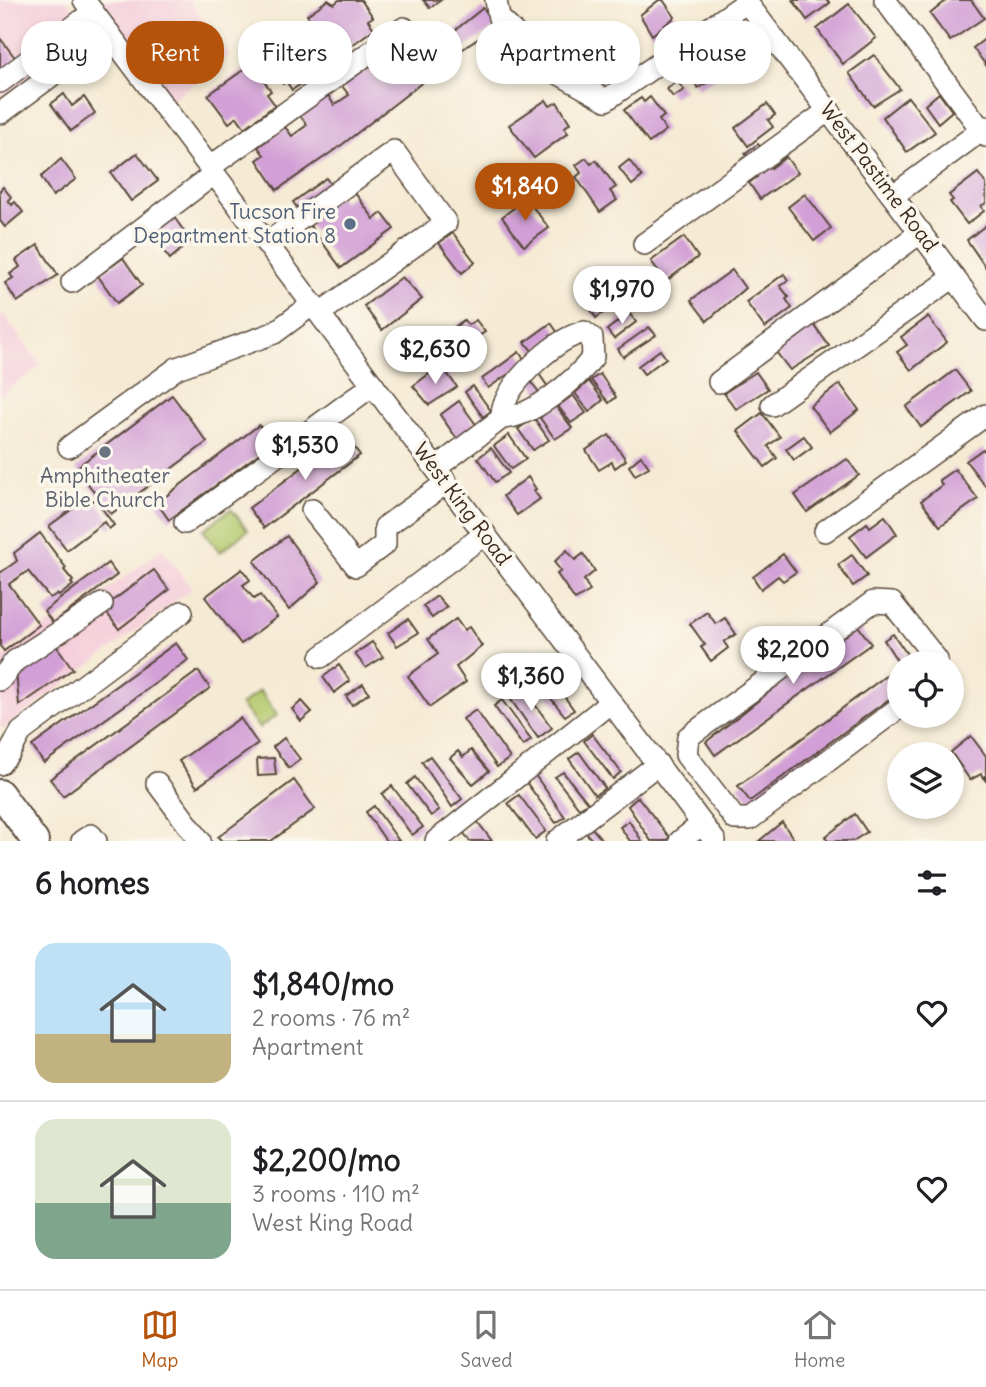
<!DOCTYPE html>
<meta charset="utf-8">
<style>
:root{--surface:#fff;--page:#f6f6f6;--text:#202124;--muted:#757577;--line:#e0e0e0;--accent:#b45309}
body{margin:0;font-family:Delius,sans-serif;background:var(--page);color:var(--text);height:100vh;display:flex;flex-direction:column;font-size:26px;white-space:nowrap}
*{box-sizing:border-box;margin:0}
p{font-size:23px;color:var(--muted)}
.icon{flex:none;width:38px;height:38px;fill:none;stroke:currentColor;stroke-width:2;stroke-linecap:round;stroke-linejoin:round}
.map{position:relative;height:841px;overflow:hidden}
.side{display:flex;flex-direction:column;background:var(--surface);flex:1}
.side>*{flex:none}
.top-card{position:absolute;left:21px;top:21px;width:945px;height:63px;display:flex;gap:14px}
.tools{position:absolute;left:887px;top:651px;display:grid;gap:14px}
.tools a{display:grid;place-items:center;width:77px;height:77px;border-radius:50%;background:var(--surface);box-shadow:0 4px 10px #0003;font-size:35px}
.price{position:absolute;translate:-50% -60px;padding:0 16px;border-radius:24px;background:#fff;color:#222;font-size:23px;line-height:46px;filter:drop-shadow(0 2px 4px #0008)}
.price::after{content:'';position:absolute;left:50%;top:42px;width:21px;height:16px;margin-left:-10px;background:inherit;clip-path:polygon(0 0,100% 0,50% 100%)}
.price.active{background:var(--accent);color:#fff}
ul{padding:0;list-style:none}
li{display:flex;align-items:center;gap:21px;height:175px;padding:0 35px}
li+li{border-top:2px solid var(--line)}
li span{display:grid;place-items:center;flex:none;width:196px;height:140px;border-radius:21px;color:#555}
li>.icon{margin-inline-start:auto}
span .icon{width:84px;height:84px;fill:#fffc;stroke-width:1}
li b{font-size:30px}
h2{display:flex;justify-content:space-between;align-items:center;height:84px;padding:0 35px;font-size:30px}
.tag{padding:0 24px;border-radius:28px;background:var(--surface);box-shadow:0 4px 10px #0003;font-size:24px;line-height:63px}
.tag.active{background:var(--accent);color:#fff}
.menu{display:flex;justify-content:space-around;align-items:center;height:98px;border-top:2px solid var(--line);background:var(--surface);font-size:19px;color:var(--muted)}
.menu a{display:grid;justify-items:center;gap:4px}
.menu .active{color:var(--accent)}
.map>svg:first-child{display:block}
.built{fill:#f5cfdb}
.green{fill:#b4c96d;stroke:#787a46;stroke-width:2}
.building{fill:#d2a0d6}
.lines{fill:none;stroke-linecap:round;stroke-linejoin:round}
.minor-casing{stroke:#574739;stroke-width:24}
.major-casing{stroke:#574739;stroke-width:30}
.minor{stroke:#fff;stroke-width:21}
.major{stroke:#fff;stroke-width:26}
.service-dot{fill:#5c6f8a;stroke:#fbf7ec;stroke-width:2.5}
.worship-dot{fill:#6b7280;stroke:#fbf7ec;stroke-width:2.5}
.labels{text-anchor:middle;stroke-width:7;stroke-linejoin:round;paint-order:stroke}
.street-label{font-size:21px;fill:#3b2a1e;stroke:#fbf7ec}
.service-label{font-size:21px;fill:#4e5e75;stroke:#fbf7ec;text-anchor:end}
.worship-label{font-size:21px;fill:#5b616d;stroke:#fbf7ec}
</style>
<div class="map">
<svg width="986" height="841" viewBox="0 0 986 841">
<rect width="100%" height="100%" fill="#fbf7ec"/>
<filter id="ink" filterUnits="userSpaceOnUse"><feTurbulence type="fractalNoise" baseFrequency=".0143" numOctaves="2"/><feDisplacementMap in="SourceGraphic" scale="14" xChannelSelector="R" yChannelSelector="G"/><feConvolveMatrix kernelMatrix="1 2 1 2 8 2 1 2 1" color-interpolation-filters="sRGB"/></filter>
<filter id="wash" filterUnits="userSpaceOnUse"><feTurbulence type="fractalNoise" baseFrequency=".00686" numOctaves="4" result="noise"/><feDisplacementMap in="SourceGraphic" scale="28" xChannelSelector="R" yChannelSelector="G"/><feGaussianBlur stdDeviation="1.57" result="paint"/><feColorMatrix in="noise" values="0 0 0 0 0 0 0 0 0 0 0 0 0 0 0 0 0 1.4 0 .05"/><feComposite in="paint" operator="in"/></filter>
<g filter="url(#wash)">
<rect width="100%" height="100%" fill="#f5ead3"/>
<g class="built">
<polygon points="0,0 66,0 90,32 0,98"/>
<polygon points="97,0 189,0 230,55 170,101"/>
<polygon points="0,310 41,365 0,396"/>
<polygon points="163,549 192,589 3,729 0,726 0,661 47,625 62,623"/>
</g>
<g class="green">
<polygon points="231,509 248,530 220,552 203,530"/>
<polygon points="260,691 277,715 259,728 241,705"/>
</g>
<g id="blocks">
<g class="building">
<polygon points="328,0 334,4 339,0 361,0 373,17 368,20 374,29 345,50 340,44 332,47 307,15"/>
<polygon points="423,0 441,0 430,8"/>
<polygon points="659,0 663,0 675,17 652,35 640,15"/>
<polygon points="793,0 827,0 830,3 807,20"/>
<polygon points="947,0 971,0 984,18 950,41 930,14"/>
<polygon points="849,4 876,38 843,64 817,29"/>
<polygon points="483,8 497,26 454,55 443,40"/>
<polygon points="303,25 323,52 315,58 323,69 292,90 286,81 283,84 263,57"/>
<polygon points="0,38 16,59 0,71"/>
<polygon points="986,38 986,65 973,48"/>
<polygon points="716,47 731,69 698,88 685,69"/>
<polygon points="390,49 396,58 404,53 424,81 343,144 277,190 257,160 264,155 258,147 285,127 292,136 307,125 299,114 328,95 334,105 349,95 342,86 371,65 378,73 383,69 376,59"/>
<polygon points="874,55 900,89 873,106 849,73"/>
<polygon points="252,64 271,91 267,94 275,105 245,128 237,117 229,123 208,95"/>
<polygon points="677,81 684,90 673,97 667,89"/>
<polygon points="939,93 952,111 938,123 925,105"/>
<polygon points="64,94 72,106 84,97 95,113 71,131 51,104"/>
<polygon points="650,97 664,116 659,120 666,130 649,143 624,110 641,98 644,102"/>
<polygon points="908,97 935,132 907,152 883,117"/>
<polygon points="546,100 550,106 557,102 570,123 564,128 568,133 534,158 509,125"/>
<polygon points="767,104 775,115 768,120 773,127 748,146 735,128"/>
<polygon points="758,144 765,153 751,162 745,153"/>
<polygon points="137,153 158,181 131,201 111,173"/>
<polygon points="786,157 798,173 760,199 749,183 757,177 754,174 768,164 771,168"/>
<polygon points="586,158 591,164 596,160 616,187 610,191 617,200 600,212 576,177 581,173 576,165"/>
<polygon points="61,159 76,179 53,196 41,177"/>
<polygon points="629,160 642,177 632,185 619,168"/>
<polygon points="978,173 986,184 986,203 981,206 984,211 967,224 950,202 953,200 949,195"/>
<polygon points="326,178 343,202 355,193 374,219 382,213 394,229 341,268 293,202"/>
<polygon points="3,187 11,197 8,200 12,205 15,202 23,212 5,227 0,221 0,190"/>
<polygon points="805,194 831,228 814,241 788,207"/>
<polygon points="523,201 529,208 532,206 549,228 524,246 502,217"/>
<polygon points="169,210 191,241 170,259 147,230"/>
<polygon points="986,225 986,268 967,240"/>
<polygon points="453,233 475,262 462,273 439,243"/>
<polygon points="684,237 698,257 666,281 651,261"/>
<polygon points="38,245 58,275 17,302 5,283 13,278 10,274 20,267 16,260"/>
<polygon points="123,258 142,285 117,303 98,276"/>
<polygon points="732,270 745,288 707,321 691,300"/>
<polygon points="784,274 788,280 780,286 789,297 786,299 792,308 765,328 746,302"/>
<polygon points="402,277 422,299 382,330 364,306"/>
<polygon points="619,286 626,296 596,318 591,310"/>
<polygon points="629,313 636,322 614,339 607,330"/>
<polygon points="928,317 947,342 911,370 897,352 907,345 901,337"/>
<polygon points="810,319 829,346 790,370 770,344"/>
<polygon points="464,320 468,325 476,320 485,332 468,343 456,326"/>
<polygon points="551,323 558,333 533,352 525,342"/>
<polygon points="649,327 656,335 623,357 618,349"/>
<polygon points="660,350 666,358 644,374 638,366"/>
<polygon points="519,352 526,362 488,388 482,379"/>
<polygon points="441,365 457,387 429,405 413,386"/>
<polygon points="955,370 971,391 921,427 906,407"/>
<polygon points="537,371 548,387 539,392 528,378"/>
<polygon points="756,372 768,389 736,409 724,393"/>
<polygon points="600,374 616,397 609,403 591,380"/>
<polygon points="589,381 603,400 589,412 575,393"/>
<polygon points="840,384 859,410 830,432 810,406"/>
<polygon points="473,386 491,411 483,417 465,392"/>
<polygon points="172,395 207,442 111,514 76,468"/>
<polygon points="573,395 586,413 571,423 558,406"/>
<polygon points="459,401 477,426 458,440 440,415"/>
<polygon points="555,405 572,428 555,439 540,418"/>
<polygon points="762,413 780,437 768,446 777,458 765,467 738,431"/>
<polygon points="534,418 549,440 533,450 518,429"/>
<polygon points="259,425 272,444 169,520 157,503"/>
<polygon points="345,435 360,455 264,528 249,508"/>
<polygon points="509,435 526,459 511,469 494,446"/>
<polygon points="609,435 626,460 615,468 612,462 599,470 586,450"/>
<polygon points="804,436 812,447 794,460 786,449"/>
<polygon points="491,448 509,473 495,482 478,458"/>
<polygon points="983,449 986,453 986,487 966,461"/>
<polygon points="641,456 649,467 635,475 629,466"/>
<polygon points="847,459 859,475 807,512 795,495"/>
<polygon points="955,469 978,499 940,526 921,501 942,485 939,480"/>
<polygon points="528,477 536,489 534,491 540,499 517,515 503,496"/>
<polygon points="86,499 89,503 95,499 114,525 109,529 104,522 67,550 49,526"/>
<polygon points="885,516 897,534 866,557 850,536 867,523 870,527"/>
<polygon points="40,533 66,568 64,570 73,581 71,583 73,585 59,596 57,594 50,598 28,571 9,584 39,625 4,651 0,646 0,573 17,561 14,553"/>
<polygon points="287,536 320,582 289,610 254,561"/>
<polygon points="567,550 575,560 583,554 595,571 584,580 590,591 575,600 557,574 561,571 554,562"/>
<polygon points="783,554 796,572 783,581 778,576 761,589 753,577"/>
<polygon points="852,555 867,576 853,586 838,565"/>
<polygon points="108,563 117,575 53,623 44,611"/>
<polygon points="242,569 250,580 243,585 254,599 260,595 277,617 241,644 205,597"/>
<polygon points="154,570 169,590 119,629 103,608"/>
<polygon points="437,596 447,607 432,618 423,606"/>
<polygon points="707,612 716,624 725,618 736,634 724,642 728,648 711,661 701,647 705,645 690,624"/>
<polygon points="408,619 418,633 397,646 388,633"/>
<polygon points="456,619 464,630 469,627 482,646 456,667 466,682 430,707 408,676 438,654 428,639"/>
<polygon points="856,623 871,644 715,755 706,742"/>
<polygon points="893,634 907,654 898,662 884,640"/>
<polygon points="52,640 73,669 19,706 16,669"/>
<polygon points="372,642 383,657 366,668 355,654"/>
<polygon points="176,643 188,660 44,763 32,746"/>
<polygon points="541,664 574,710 565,716 530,672"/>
<polygon points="339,665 350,681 334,693 323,677"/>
<polygon points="198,671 210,688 63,796 50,779"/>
<polygon points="891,672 900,685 900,691 750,801 738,786"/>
<polygon points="363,684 369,693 352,705 346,696"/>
<polygon points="523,688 552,728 538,738 509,697"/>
<polygon points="502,700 531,740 523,746 494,706"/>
<polygon points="302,701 312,712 301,721 292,709"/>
<polygon points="476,710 510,758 497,767 463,719"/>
<polygon points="240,718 258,744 197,787 179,761"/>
<polygon points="592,734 621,772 613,779 584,741"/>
<polygon points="971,736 986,756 986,781 981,774 970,780 951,752"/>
<polygon points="284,738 300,759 289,768 273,747"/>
<polygon points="471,750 489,771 473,784 450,758 458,751 463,757"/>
<polygon points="579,752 605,788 595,795 569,759"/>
<polygon points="430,756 462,799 452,807 422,762"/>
<polygon points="274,758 276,775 258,776 257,759"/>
<polygon points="563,772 588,803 579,808 555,777"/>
<polygon points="535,775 565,817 556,823 526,782"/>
<polygon points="415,777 439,810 431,816 407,784"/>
<polygon points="294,780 315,809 271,841 222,841 218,837"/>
<polygon points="392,786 423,827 412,835 382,794"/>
<polygon points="519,795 546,831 535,839 508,803"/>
<polygon points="638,797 670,838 665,841 651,841 628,806"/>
<polygon points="374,806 399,841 386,841 366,812"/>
<polygon points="855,814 867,832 853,841 828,841 825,837"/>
<polygon points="477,821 492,841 470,841 463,832"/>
<polygon points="629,821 642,841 630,841 620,827"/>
<polygon points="782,822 795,841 759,841"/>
<polygon points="592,828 603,841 593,841 586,833"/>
</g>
</g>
</g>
<g filter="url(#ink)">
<use href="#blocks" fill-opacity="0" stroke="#574739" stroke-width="2"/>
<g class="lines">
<defs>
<g id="minor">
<polyline points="84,0 715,841"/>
<polyline points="496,0 499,18 554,71 606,100 747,2"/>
<polyline points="745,0 986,320"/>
<polyline points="885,0 986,136"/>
<polyline points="0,82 93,12"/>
<polyline points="1,113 109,33"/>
<polyline points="210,167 404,28"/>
<polyline points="894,195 986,127"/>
<polyline points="267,243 394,151 446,223 320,313"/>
<polyline points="644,244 829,110"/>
<polyline points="72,282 214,174"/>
<polyline points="719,382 921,232"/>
<polyline points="772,405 954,277"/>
<polyline points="69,447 177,368 274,333 313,304"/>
<path d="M436,468l66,-50c29,0 74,-38 91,-61l-1,-19 -8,-6c-27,6 -69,45 -79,70 -3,5 -3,11 -3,16"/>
<polyline points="312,510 356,566 385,544 385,527 446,483"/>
<polyline points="185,523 373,385"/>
<polyline points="825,531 986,415"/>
<polyline points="321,657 485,534"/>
<polyline points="0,680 15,661 102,604"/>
<polyline points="900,707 750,819 735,819 686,755 688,737 873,602 892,603 937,660 937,663"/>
<polyline points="0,764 10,752 21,732 182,612"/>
<polyline points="157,783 200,841"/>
<polyline points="82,841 91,835 96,841"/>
<polyline points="436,841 611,702"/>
<polyline points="557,841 658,764"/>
<polyline points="680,841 702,824"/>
</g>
<polyline id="major" points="0,793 35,841"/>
</defs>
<use href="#minor" class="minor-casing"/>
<use href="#major" class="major-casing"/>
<use href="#minor" class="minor"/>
<use href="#major" class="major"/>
</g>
</g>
<circle class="service-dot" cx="350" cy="224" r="7"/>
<circle class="worship-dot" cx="105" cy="452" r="7"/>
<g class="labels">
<g class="street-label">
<text transform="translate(879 177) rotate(53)" y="7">West Pastime Road</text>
<text transform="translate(462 504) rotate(53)" y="7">West King Road</text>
</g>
<g class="service-label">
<text x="336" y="219">Tucson Fire<tspan x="336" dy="24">Department Station 8</tspan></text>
</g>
<g class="worship-label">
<text x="105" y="483">Amphitheater<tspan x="105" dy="24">Bible Church</tspan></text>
</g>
</g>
</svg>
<div class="tools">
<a><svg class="icon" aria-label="locate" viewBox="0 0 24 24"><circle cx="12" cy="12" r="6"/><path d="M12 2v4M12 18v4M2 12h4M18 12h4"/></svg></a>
<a><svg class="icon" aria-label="layers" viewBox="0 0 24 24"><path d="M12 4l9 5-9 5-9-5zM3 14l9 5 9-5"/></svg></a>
</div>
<b class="price active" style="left:525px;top:223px">$1,840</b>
<b class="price" style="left:622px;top:326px">$1,970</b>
<b class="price" style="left:435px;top:386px">$2,630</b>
<b class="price" style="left:305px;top:482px">$1,530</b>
<b class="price" style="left:793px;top:686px">$2,200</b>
<b class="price" style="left:531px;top:713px">$1,360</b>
<div class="top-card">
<a class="tag">Buy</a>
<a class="tag active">Rent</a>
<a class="tag">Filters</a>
<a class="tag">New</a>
<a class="tag">Apartment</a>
<a class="tag">House</a>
</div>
</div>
<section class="side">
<h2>6 homes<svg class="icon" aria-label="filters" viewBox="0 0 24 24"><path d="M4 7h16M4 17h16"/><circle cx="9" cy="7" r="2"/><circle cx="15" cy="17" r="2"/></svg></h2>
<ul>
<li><span style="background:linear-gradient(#bfe0f5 65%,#c2b280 0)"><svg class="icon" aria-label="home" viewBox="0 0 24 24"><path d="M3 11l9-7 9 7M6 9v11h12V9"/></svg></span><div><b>$1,840/mo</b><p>2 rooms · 76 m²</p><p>Apartment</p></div><svg class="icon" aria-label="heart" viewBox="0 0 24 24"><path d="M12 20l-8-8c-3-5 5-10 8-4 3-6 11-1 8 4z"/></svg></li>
<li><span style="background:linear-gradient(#dfe7d0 60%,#7fa58c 0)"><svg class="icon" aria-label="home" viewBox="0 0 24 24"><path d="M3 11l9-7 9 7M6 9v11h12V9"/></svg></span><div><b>$2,200/mo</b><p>3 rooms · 110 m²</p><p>West King Road</p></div><svg class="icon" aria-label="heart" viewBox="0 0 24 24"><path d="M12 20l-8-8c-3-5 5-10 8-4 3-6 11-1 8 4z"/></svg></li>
</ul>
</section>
<nav class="menu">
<a class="active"><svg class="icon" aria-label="map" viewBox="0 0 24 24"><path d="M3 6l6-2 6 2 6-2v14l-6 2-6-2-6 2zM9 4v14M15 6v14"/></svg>Map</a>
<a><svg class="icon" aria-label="saved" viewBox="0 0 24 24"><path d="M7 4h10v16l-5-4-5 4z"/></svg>Saved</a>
<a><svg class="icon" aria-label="home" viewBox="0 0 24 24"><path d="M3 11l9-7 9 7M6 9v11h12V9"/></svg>Home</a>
</nav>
